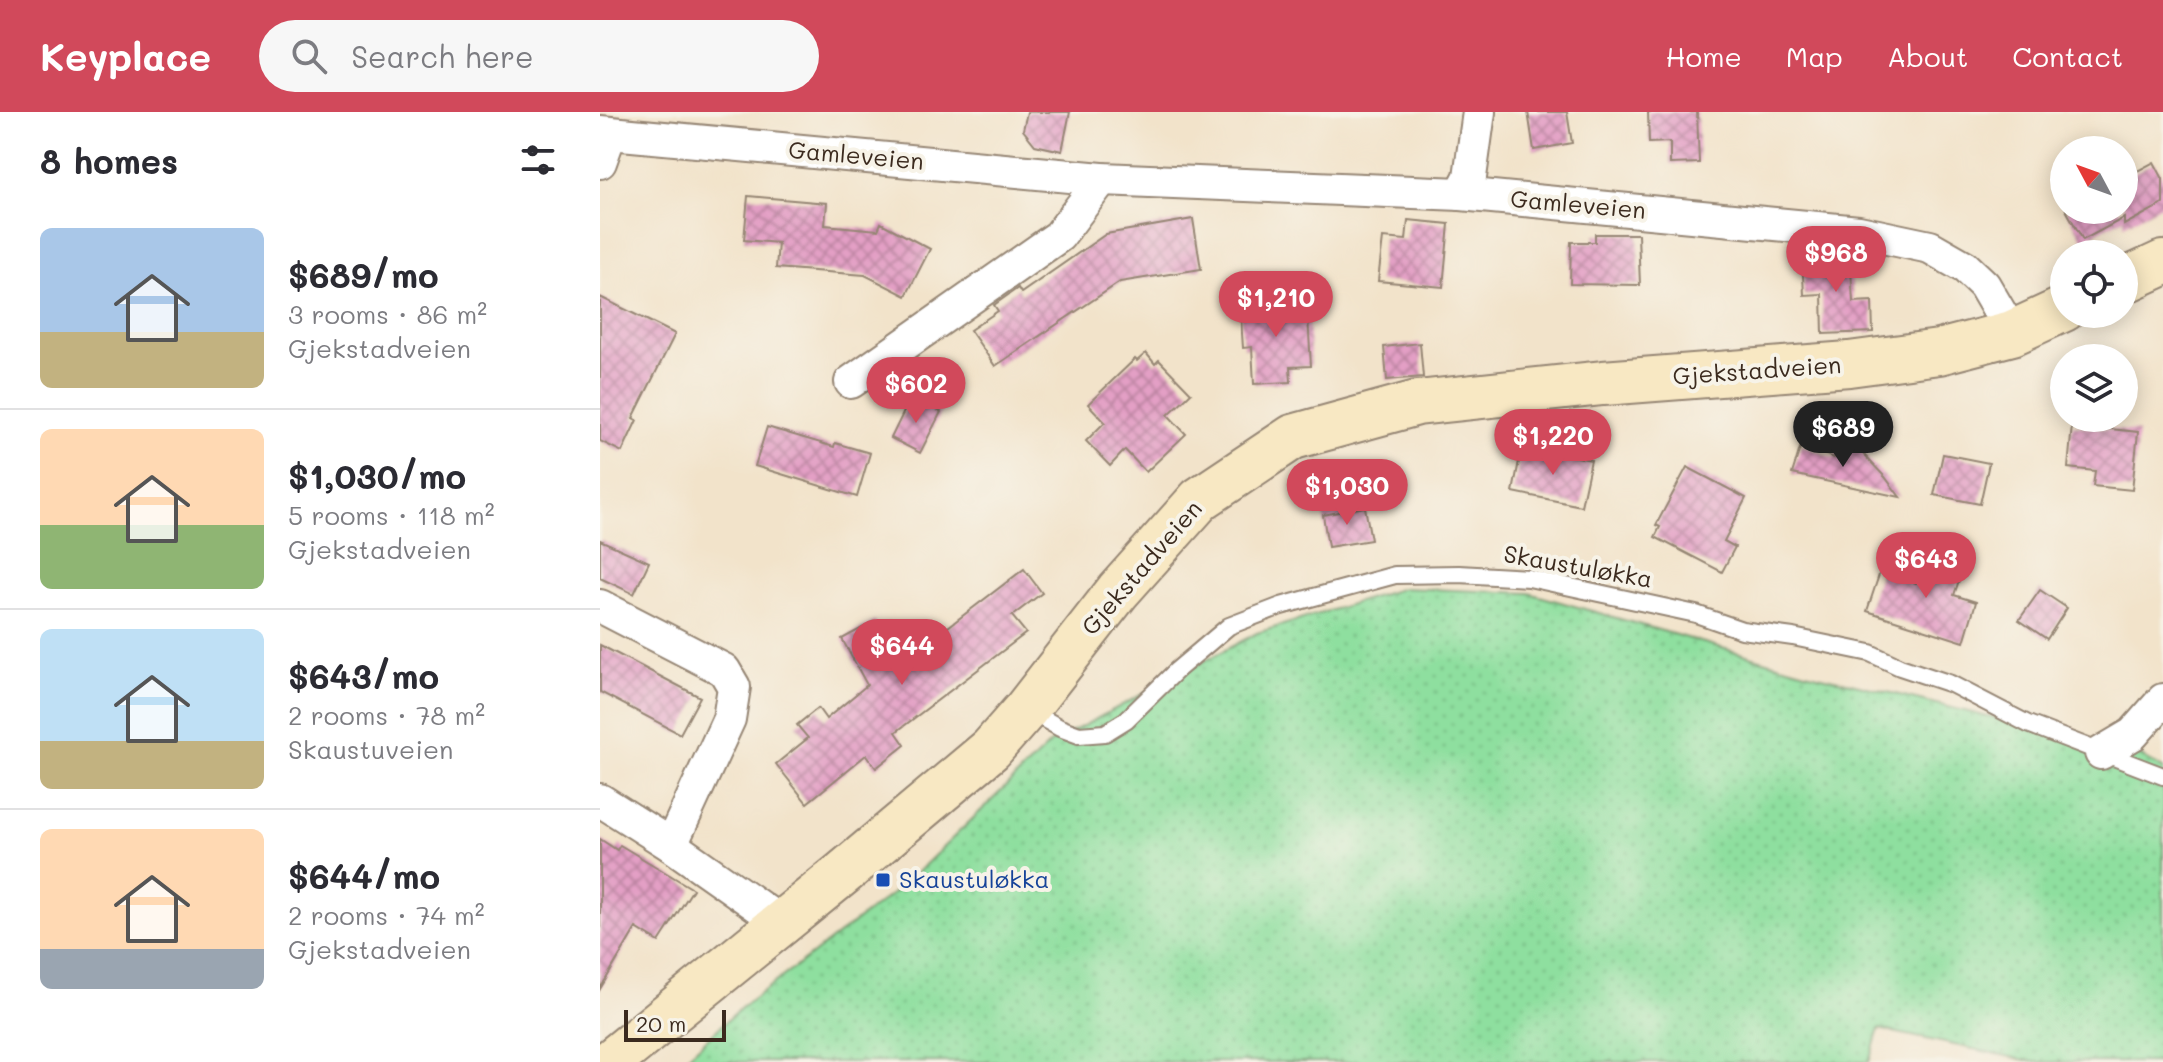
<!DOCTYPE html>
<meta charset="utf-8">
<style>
:root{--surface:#fff;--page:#f7f7f7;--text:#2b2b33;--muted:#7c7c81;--line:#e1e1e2;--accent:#d1495b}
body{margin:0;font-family:Mali,sans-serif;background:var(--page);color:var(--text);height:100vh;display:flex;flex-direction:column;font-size:30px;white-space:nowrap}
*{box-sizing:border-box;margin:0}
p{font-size:26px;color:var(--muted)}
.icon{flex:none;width:44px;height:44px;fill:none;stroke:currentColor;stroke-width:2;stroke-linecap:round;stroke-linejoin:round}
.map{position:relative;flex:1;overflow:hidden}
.drawer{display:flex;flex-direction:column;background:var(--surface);width:600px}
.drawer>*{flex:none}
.needle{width:52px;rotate:311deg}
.controls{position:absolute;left:1450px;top:24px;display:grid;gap:16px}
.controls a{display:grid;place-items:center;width:88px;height:88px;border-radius:50%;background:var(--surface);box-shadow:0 4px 20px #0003;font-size:40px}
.scale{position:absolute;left:24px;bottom:20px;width:102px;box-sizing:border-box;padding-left:8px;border:4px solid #3b2a1e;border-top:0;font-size:22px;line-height:28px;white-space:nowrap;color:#3b2a1e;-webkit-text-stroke:6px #f7f3e8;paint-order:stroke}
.price{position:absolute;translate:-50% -68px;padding:0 18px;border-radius:28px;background:var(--accent);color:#fff;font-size:26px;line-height:52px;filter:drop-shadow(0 2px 4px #0008)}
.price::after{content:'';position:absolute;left:50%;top:48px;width:24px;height:18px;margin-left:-12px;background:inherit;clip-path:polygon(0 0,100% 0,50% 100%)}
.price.selected{background:#222;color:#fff}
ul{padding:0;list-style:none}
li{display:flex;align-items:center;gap:24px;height:200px;padding:0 40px}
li+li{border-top:2px solid var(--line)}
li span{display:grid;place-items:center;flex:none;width:224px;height:160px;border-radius:12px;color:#555}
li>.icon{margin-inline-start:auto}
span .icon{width:96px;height:96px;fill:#fffc;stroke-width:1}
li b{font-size:34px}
h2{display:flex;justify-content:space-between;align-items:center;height:96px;padding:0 40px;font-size:34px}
header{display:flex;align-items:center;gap:48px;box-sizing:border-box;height:112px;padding:0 40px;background:var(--accent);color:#fff}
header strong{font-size:38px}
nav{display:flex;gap:44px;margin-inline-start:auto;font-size:28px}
.search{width:560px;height:72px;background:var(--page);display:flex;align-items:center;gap:20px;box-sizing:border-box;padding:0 28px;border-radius:44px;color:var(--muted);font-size:30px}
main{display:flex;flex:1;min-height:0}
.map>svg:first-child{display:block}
.grass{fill:url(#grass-dots);stroke:#64845e;stroke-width:2}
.building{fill:url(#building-cross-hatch)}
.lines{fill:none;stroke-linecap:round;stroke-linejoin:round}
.lane-casing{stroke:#968674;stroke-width:20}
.street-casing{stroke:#968674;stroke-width:36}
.secondary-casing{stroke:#968674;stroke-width:48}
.lane{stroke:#fff;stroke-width:16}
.street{stroke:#fff;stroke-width:32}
.secondary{stroke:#f8e8c3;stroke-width:44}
.transit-dot{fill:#1a4fb4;stroke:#f7f3e8;stroke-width:3}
.labels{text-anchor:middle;stroke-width:8;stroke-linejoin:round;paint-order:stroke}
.street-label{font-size:24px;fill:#3b2a1e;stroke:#f7f3e8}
.transit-label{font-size:24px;fill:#164399;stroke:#f7f3e8;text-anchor:start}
</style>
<header>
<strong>Keyplace</strong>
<div class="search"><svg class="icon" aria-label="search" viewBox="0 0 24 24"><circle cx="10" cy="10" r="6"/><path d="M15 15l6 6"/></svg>Search here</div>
<nav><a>Home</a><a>Map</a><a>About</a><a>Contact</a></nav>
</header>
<main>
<section class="drawer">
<h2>8 homes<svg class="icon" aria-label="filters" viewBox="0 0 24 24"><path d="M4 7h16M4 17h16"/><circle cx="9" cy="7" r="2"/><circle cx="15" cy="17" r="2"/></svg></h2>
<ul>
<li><span style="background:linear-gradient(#a9c7e8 65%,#c2b280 0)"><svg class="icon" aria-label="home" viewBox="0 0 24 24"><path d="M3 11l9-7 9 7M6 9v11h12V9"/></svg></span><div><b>$689/mo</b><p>3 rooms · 86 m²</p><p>Gjekstadveien</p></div></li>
<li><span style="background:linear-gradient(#ffd9b3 60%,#8fb573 0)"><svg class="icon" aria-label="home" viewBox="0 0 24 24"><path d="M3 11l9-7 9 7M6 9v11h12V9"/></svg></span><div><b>$1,030/mo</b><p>5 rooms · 118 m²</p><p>Gjekstadveien</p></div></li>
<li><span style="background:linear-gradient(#bfe0f5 70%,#c2b280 0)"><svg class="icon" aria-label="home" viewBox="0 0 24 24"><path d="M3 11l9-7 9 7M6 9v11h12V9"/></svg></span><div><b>$643/mo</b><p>2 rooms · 78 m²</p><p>Skaustuveien</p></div></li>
<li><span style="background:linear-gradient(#ffd9b3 75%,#9aa5b1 0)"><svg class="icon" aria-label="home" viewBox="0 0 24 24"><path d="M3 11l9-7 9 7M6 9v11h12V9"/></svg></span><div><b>$644/mo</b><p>2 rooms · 74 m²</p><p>Gjekstadveien</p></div></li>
</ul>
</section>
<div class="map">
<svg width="1563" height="950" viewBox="0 0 1563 950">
<defs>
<pattern id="grass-dots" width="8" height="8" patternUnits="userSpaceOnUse" patternTransform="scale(2)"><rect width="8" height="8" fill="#8edf9f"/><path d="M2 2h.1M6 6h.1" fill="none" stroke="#7bc088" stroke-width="1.8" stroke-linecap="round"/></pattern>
<pattern id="building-cross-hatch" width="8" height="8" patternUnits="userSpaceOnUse" patternTransform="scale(2)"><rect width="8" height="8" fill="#e39fc5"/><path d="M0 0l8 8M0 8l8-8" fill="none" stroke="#b9829f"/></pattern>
</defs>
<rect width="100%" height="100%" fill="#f7f3e8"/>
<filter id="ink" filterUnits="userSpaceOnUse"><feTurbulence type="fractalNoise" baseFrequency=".0125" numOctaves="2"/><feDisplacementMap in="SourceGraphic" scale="16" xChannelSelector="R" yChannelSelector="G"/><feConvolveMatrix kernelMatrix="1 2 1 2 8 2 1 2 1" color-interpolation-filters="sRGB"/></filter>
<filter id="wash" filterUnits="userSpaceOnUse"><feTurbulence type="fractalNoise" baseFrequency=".006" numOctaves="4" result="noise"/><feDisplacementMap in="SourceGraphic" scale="32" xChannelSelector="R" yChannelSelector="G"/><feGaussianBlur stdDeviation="1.8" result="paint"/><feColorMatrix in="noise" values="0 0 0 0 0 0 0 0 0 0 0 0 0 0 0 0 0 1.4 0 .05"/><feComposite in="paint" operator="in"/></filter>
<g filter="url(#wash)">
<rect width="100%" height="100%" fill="#f2e3ca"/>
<polygon class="grass" points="803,476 929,481 1206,560 1535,641 1563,657 1563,950 1434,950 1279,917 1269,950 81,950 141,896 305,772 451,631 657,521"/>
<g id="blocks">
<g class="building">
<polygon points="427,0 470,0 462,39 435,33 423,18"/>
<polygon points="928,0 967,0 972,31 934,38"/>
<polygon points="1048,0 1097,0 1099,51 1070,52 1070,30 1049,31"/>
<polygon points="1554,50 1563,67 1563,92 1524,113 1524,106 1483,128 1466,98 1524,98 1524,66"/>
<polygon points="148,84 227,91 225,113 278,118 281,111 330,137 306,184 265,163 176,156 178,131 144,128"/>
<polygon points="593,107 601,157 520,170 395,254 370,218 398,199 394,193 418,176 421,181 506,122"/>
<polygon points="808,108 849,112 843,175 778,169 783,126 806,128"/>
<polygon points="995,122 1038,122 1040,173 970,172 971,130 995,130"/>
<polygon points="1250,142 1253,190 1272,189 1273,220 1223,222 1222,182 1204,183 1202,144"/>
<polygon points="0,185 75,222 33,306 37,308 22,340 0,329"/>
<polygon points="707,189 711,254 690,255 691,270 654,272 652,235 643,236 640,192"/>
<polygon points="820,231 823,265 787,268 784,235"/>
<polygon points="546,241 555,252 559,248 591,281 568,303 586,322 546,360 525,338 510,354 486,329 505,310 488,292 535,247 537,249"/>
<polygon points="311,285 341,300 320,341 291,326"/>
<polygon points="1472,313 1538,320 1532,378 1493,374 1495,359 1468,356"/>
<polygon points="167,315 234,335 235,331 270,341 257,385 155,354"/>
<polygon points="1245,323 1285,365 1300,385 1192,362 1201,333 1234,346"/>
<polygon points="939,337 991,348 981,394 913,380 920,344 938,347"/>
<polygon points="1343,342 1389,351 1380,392 1334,383"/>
<polygon points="1087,355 1146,386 1124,429 1135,435 1122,460 1055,425 1060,415 1056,413"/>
<polygon points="765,395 771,428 728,435 723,403"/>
<polygon points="0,428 49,450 34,482 0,466"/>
<polygon points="1324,445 1334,448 1335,445 1364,454 1354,483 1376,490 1364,530 1267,499 1280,460 1316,471"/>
<polygon points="424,457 442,481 412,504 426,521 296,620 305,633 276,656 266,643 207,691 176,652 208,626 197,613 218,596 226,607 267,573 242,527 275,509 278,515 289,510 310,544"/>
<polygon points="1440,478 1467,496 1447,527 1419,508"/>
<polygon points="0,533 100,585 80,622 0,580"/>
<polygon points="0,727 17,738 20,733 93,777 59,830 36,816 0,877"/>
</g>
</g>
</g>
<g filter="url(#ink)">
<use href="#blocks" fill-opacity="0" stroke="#968674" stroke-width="2"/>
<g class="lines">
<defs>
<polyline id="lane" points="428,598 460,616 479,623 505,621 526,608 577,558 629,514 681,494 795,463 859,462 929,466 1096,502 1142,518 1193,525 1270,541 1300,555 1351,572 1428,612 1563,664"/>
<g id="street">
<polyline points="0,20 502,67 861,82 1259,120 1330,135 1365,155 1384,173 1412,221"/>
<polyline points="0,50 10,22"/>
<polyline points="861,82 870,65 879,0"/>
<polyline points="251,270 459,124 502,67"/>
<polyline points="0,494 124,558 134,575 129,607 71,733"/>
<polyline points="1501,641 1533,622 1563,588"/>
<polyline points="0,688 71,733 182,811"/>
</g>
<g id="secondary">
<polyline points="1524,169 1563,151"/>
<polyline points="10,950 242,762 391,637 426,597 518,479 600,387 693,325 817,291 1003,271 1249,252 1339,240 1412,221 1464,197"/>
</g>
</defs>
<use href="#lane" class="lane-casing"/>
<use href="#street" class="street-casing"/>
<use href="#secondary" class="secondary-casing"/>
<use href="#lane" class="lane"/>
<use href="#street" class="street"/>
<use href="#secondary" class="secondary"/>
</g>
</g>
<rect class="transit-dot" x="275" y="760" width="16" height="16" rx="4"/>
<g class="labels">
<g class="street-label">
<text transform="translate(256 44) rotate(5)" y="8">Gamleveien</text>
<text transform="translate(978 93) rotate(5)" y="8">Gamleveien</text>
<text transform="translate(1157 259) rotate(-4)" y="8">Gjekstadveien</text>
<text transform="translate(978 455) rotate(10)" y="8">Skaustuløkka</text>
<text transform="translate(542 456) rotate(-49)" y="8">Gjekstadveien</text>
</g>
<g class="transit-label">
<text x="299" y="776">Skaustuløkka</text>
</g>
</g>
</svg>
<div class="controls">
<a><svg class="needle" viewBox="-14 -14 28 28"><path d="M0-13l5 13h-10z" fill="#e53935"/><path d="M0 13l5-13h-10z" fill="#7c7c81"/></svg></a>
<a><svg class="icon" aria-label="locate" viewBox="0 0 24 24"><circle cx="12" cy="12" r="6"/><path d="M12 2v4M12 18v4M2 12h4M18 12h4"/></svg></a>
<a><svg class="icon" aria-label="layers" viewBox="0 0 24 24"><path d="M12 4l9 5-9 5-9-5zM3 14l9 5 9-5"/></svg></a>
</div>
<div class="scale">20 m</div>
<b class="price" style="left:1236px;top:182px">$968</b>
<b class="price" style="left:676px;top:227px">$1,210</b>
<b class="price" style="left:316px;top:313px">$602</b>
<b class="price selected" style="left:1243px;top:357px">$689</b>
<b class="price" style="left:953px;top:365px">$1,220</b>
<b class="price" style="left:747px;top:415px">$1,030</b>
<b class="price" style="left:1326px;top:488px">$643</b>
<b class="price" style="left:302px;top:575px">$644</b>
</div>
</main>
